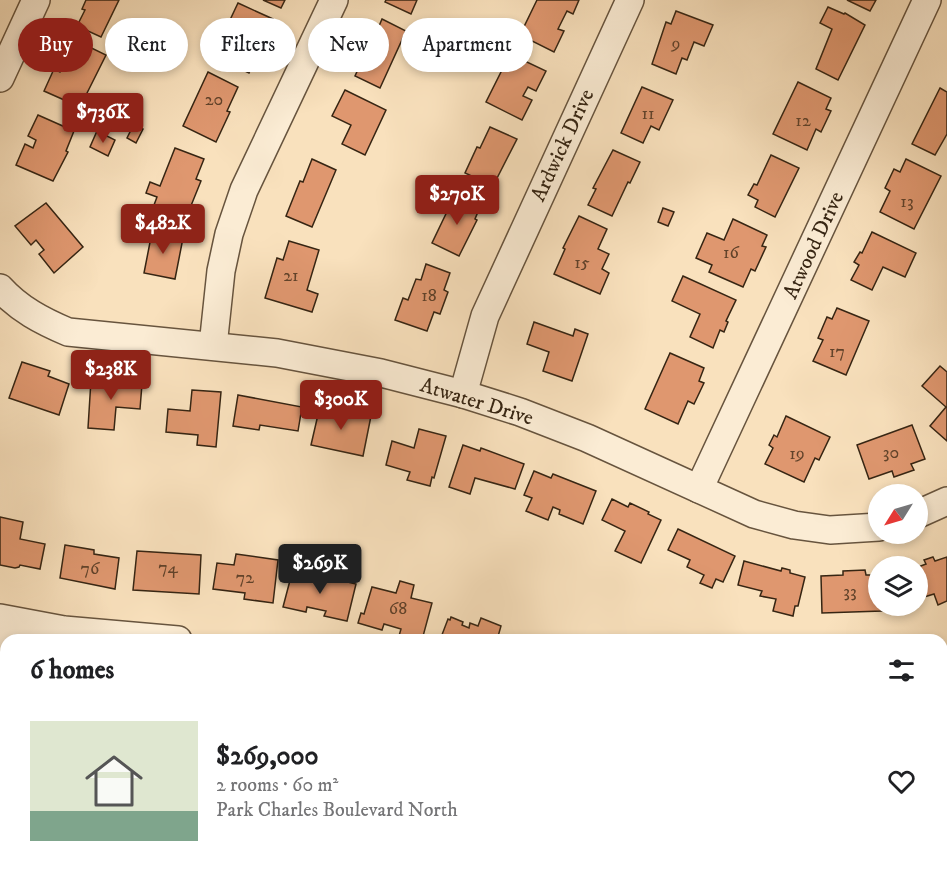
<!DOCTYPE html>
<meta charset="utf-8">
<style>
:root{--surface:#fff;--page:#f2f2f2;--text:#202124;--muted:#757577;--line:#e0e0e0;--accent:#8f2418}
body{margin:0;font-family:"IM FELL DW Pica",serif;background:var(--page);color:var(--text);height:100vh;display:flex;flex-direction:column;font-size:22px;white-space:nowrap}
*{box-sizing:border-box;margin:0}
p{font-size:20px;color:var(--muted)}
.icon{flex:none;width:33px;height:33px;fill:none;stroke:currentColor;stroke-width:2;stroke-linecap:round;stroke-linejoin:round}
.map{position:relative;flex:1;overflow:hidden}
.sheet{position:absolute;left:0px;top:634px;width:948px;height:236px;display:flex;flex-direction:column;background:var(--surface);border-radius:18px 18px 0 0;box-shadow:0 3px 9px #0003}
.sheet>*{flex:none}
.banner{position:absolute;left:18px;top:18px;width:600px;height:54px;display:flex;gap:12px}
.needle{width:39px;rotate:233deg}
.controls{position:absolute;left:868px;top:484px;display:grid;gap:12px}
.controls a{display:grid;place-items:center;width:60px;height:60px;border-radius:50%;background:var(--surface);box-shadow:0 3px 9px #0003;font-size:30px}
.price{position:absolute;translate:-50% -51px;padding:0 14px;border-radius:6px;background:var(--accent);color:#fff;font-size:20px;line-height:39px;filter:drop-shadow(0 2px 3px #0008)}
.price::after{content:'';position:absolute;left:50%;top:36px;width:18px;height:14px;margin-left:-9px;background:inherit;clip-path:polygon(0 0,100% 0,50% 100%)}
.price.current{background:#222;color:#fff}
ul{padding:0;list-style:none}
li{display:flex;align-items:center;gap:18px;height:150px;padding:0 30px}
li+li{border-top:2px solid var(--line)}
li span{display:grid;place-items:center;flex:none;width:168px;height:120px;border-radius:0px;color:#555}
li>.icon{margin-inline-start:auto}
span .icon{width:72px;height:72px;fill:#fffc;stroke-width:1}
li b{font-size:26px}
h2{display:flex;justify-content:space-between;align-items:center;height:72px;padding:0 30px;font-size:26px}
.tag{padding:0 21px;border-radius:27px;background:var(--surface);box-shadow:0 3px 9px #0003;font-size:21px;line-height:54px}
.tag.current{background:var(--accent);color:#fff}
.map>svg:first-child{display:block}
.building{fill:#df976f;stroke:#362513;stroke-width:1.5}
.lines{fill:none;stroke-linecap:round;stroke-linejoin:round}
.minor-casing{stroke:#67543e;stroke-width:30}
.minor{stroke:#fbecd4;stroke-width:27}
.labels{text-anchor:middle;stroke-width:4.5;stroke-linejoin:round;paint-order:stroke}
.number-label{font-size:18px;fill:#60422a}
.street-label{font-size:21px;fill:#362513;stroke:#fbecd4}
</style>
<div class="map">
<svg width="947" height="869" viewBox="0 0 947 869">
<rect width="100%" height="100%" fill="#f9e1bd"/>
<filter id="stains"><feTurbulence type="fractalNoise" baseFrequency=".00333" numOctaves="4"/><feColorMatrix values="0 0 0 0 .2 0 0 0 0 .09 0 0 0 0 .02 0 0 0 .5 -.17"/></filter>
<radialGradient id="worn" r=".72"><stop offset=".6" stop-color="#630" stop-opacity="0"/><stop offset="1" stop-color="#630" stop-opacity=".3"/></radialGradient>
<g class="building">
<polygon points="86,0 119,0 101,37 77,26 85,10 82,9"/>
<polygon points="263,0 285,0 281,8"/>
<polygon points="386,0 417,0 411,14 385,2"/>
<polygon points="537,0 579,0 573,14 567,11 558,29 564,31 554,52 520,35"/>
<polygon points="847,0 876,0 870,11"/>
<polygon points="238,3 273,19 264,40 258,37 252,50 258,52 249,73 213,56"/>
<polygon points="828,7 844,14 845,13 865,25 838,80 816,69 832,29 820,23"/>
<polygon points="676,11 713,25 704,46 694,42 687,60 682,58 676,74 652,64 666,22 671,24"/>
<polygon points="382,19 406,31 380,88 355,76 362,61 359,59 370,36 374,38"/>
<polygon points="71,38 106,55 80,107 44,91 54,69 60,72 66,60 61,57"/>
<polygon points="510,54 546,71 536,91 528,87 523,96 532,100 522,120 486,102"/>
<polygon points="208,72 238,87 227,111 230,112 216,142 183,126"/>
<polygon points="798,82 831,98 826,109 831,111 821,132 816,129 807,150 773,134"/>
<polygon points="642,87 673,100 659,130 651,126 643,143 621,133"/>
<polygon points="940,88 947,92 947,134 935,155 912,144"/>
<polygon points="345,90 386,110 365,155 342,144 351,125 332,116"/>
<polygon points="38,115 74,131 66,151 68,152 53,181 16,165 25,144 33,148 36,140 28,136"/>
<polygon points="134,124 143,129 136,143 127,138"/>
<polygon points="490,127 517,139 493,186 465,173 477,147 480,148"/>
<polygon points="97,131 115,140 108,156 90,147"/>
<polygon points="175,148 204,159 196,179 201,181 186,218 154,205 157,197 146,193 150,182 160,186"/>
<polygon points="613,150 640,162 630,183 628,182 612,216 588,205 596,189 593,188"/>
<polygon points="771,155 799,168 775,217 755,207 758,200 748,195 754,184 757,185"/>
<polygon points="312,159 336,170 312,227 286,216 300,181 303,182"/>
<polygon points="906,159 941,176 914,229 880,212 890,191 885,188 894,169 900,172"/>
<polygon points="455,195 480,207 475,219 477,220 459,256 432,243"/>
<polygon points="46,203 83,247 54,273 39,254 44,250 36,240 31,245 15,226"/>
<polygon points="663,208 674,212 668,226 658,222"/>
<polygon points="579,216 607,229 598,249 609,254 602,269 609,273 600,294 554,274 565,249 563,248"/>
<polygon points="733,219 767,235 762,246 766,247 755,271 751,269 743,287 709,272 712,265 696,258 707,233 724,240"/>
<polygon points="152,232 183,238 175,279 144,273"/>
<polygon points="872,232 916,253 905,277 883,267 872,290 851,280 859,265 854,262 860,252 862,253"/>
<polygon points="289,241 319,250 307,290 318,294 312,312 265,298 277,258 283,260"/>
<polygon points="426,264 450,273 444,290 448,292 440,314 434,312 427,331 395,320 403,298 408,300 416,279 421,280"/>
<polygon points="683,276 736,300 726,321 728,322 724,332 720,330 713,348 690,337 700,314 672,301"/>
<polygon points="837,308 869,321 846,375 813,361 823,340 818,338 827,317 832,319"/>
<polygon points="534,322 573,336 575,329 588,334 572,381 543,371 549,352 527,344"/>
<polygon points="670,353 704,368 699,381 704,383 694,404 688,401 678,424 645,409"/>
<polygon points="22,362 50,371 48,376 69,384 59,415 9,398"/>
<polygon points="940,366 947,372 947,441 930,426 946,407 922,386"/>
<polygon points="100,376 123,378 123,382 142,384 140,409 116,407 114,430 88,428 91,380 100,381"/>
<polygon points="192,390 221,392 216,447 197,445 198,435 166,432 168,409 190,411"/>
<polygon points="238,395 302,407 298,431 260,425 259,430 233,426"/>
<polygon points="320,406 371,416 363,456 311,445"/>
<polygon points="786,416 830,437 819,460 815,458 804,482 765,464 773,448 769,445 774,435 777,437"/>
<polygon points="912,425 925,459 911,464 914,470 894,477 892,471 869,479 857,445"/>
<polygon points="419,429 446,436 434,478 432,477 430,486 407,480 410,472 386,465 392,441 414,448"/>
<polygon points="463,445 480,451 481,448 524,464 515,489 475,478 470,494 449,487"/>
<polygon points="534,471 551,478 553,474 596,491 583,524 559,514 560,510 553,507 548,520 526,511 532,498 524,495"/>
<polygon points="612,499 628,507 630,503 649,512 648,514 661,520 641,563 615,551 625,531 602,520"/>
<polygon points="0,517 23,522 20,539 45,544 40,569 20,565 19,567 15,568 0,565"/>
<polygon points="678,529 735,556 723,582 716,579 712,588 700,583 704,575 687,567 690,560 668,550"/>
<polygon points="65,545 94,550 94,554 119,558 115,589 60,578"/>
<polygon points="137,551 201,555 199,594 133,590"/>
<polygon points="236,554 278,560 273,603 244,599 245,593 213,589 217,563 234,565"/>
<polygon points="933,557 935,561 947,557 947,601 938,605 934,594 924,597 920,586 918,587 918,567 926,564 924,560"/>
<polygon points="744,561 781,571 782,568 790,570 790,573 805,577 798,606 795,606 793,616 773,611 776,599 760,596 762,591 738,585"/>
<polygon points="293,569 356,584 347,621 324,616 326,611 307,607 306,612 283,607"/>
<polygon points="865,570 866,575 879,575 879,606 882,606 882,611 822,613 821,576 843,575 843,571"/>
<polygon points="400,581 414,585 411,598 432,603 422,640 399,636 401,629 384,624 382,630 358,623 361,613 364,614 372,587 396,593"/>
<polygon points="451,617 463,622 462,625 469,628 470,623 478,626 481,618 501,626 497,640 440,640 448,619 450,620"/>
<polygon points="0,694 6,695 6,735 0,734"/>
<rect x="942" y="763" width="5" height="35"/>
<polygon points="529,864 546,864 543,869 538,869"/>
</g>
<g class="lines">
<defs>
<g id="minor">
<polyline points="0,78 36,0"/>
<path d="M0,288c19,21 42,33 68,44l209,21 104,20 82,21 57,18 67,26 167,76 40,11 36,5 49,-3"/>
<polyline points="213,346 221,271 229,234 244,190 334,0"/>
<polyline points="463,394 485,316 630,0"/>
<polyline points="699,489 927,0"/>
<polyline points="918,514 947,501"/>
<polyline points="0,618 64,630 178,640"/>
<polyline points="0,644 6,645"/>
<polyline points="942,855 947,856"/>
<polyline points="796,864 821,869"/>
<polyline points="602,869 604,864"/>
</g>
</defs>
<use href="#minor" class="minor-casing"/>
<use href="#minor" class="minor"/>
</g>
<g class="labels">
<g class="number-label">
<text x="676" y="49">9</text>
<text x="214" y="105">20</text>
<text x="648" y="119">11</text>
<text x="803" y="126">12</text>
<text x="907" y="207">13</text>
<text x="731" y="258">16</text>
<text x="582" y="268">15</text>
<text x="291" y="281">21</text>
<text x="429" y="301">18</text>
<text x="837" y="357">17</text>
<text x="891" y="458">30</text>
<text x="797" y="459">19</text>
<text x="168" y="573">74</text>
<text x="90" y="574">76</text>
<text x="245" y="583">72</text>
<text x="850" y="597">33</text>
<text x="398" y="614">68</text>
</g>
<g class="street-label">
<text transform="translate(562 145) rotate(-65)" y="7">Ardwick Drive</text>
<text transform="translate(813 245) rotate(-65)" y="7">Atwood Drive</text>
<text transform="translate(477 401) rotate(17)" y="7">Atwater Drive</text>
</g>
</g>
<rect width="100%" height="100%" filter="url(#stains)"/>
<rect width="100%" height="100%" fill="url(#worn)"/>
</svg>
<div class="controls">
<a><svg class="needle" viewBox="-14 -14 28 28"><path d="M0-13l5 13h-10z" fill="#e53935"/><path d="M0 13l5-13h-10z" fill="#757577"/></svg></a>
<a><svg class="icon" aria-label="layers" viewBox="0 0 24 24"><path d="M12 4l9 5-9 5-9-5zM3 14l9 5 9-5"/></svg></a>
</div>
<b class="price" style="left:103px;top:144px">$736K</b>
<b class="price" style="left:457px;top:226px">$270K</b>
<b class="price" style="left:163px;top:255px">$482K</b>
<b class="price" style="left:111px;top:401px">$238K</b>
<b class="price" style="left:341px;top:431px">$300K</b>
<b class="price current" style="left:320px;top:595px">$269K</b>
<div class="banner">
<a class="tag current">Buy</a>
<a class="tag">Rent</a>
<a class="tag">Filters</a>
<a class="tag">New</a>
<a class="tag">Apartment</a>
</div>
<section class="sheet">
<h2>6 homes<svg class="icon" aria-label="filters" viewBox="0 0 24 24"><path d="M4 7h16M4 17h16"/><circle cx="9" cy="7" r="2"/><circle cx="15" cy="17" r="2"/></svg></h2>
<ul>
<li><span style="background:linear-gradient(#dfe7d0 75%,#7fa58c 0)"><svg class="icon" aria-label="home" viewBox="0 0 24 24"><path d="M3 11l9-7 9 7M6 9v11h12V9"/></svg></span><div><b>$269,000</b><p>2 rooms · 60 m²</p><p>Park Charles Boulevard North</p></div><svg class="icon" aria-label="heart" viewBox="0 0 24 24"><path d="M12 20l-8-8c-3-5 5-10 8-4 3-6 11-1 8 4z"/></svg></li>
</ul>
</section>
</div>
